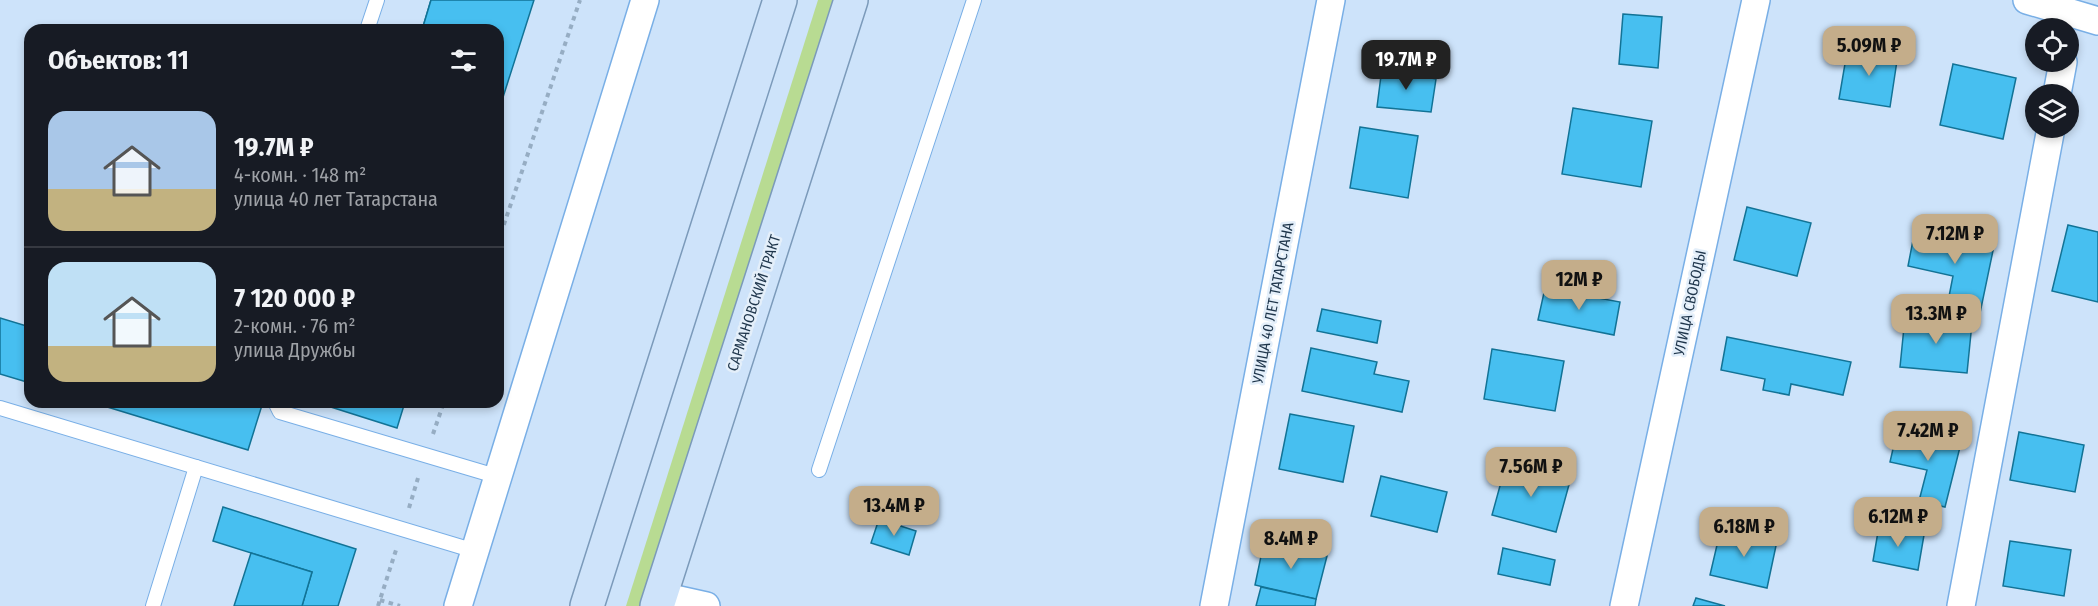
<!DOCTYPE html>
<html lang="ru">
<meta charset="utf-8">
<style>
:root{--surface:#171b24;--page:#242831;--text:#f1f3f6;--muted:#9ea1a6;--line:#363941;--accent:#c4ad8a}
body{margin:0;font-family:"Fira Sans Condensed",sans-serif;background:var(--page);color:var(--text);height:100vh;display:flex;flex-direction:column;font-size:22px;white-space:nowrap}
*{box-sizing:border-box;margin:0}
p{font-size:20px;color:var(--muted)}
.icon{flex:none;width:33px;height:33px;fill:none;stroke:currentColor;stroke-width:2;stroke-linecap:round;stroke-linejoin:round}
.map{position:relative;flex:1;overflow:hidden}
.details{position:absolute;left:24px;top:24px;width:480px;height:384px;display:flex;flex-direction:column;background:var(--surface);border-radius:18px;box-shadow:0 3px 9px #0003}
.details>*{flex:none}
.tools{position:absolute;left:2025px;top:18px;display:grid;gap:12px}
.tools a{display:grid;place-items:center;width:54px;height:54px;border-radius:50%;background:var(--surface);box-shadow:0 3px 9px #0003;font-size:30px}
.price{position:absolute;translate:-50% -51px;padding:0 14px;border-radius:12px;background:var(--accent);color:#111;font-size:20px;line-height:39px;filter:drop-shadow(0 2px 3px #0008)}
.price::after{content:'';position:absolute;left:50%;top:36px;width:18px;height:14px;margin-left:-9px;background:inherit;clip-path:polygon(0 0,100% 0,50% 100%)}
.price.selected{background:#222;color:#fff}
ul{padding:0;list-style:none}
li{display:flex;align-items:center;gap:18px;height:150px;padding:0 24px}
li+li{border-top:2px solid var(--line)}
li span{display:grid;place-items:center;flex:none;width:168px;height:120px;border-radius:18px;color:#555}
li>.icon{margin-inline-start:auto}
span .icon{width:72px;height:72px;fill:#fffc;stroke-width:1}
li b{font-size:26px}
h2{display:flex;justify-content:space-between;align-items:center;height:72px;padding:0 24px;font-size:26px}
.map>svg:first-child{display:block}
.green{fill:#b8db92}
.building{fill:#47bff0;stroke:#127396;stroke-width:1.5}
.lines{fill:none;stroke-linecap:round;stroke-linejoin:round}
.lane-casing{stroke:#79afe6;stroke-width:16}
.street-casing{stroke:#79afe6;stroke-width:30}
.primary-casing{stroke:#7b9aba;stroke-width:36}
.path{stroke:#96adc3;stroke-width:4;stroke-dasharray:4.5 4.5;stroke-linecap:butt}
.lane{stroke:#fff;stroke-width:14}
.street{stroke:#fff;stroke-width:27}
.primary{stroke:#cee3fa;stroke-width:33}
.labels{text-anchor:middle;stroke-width:5;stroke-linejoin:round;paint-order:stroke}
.street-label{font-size:15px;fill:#1e354b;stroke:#e4effa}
</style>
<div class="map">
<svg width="2098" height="606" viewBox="0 0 2098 606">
<rect width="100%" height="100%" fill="#cde3fa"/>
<polygon class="green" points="818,0 835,0 643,606 626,606"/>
<g class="building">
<polygon points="431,0 498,0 489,30 422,30"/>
<polygon points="431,0 534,0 498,113 498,30 422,30"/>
<polygon points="1623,14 1662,17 1658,68 1619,64"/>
<polygon points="1848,46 1898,54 1890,107 1839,99"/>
<polygon points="1953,64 2016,78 2003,139 1940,125"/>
<polygon points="1382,68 1436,79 1431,112 1377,107"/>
<polygon points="1573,108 1652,121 1641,187 1562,174"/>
<polygon points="1360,127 1418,136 1408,198 1350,188"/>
<polygon points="1747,207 1811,223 1797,276 1734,260"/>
<polygon points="1916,225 1995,241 1979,318 1946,312 1953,276 1908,266"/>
<polygon points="2068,225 2098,232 2098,302 2052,291"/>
<polygon points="1545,288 1620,302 1614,335 1538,320"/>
<polygon points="1322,309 1381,321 1377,343 1317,331"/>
<polygon points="1905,317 1972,323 1967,373 1900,367"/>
<polygon points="0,318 30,327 30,383 0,374"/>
<polygon points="1727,337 1851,362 1843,395 1791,384 1789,395 1763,390 1765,379 1721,370"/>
<polygon points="1311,348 1377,362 1374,374 1409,381 1402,412 1302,391"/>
<polygon points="1492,349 1564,361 1555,411 1484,399"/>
<polygon points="91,402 263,402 248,450"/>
<polygon points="315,402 405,402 397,428"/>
<polygon points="1290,414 1354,426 1343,482 1279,469"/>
<polygon points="1898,427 1961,443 1945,507 1919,501 1927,470 1890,462"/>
<polygon points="2019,432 2084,445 2075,492 2010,480"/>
<polygon points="1506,464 1570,481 1556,532 1492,515"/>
<polygon points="1381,476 1447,492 1437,532 1371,516"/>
<polygon points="223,507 356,549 338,606 302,606 312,572 213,541"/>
<polygon points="879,519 916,531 909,555 871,543"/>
<polygon points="1879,526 1924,535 1918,570 1873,561"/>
<polygon points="1721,528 1777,541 1767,588 1710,575"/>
<polygon points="2010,541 2071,550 2064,596 2003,586"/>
<polygon points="1264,542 1327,556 1316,599 1255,585"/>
<polygon points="1503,548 1555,560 1550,585 1498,574"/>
<polygon points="251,553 312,572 302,606 234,606"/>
<polygon points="1261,587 1316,599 1315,606 1256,606"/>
<polygon points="1696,598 1725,606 1693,606"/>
</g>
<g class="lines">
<defs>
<g id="lane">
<polyline points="367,30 377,0"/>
<polyline points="275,402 280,412 499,477"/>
<polyline points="0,408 475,551"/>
<polyline points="819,470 974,0"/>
<polyline points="153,606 196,467"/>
</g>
<g id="street">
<polyline points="2027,0 2098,21"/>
<polyline points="2057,94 2063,62"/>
<polyline points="661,596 706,606"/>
<polyline points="458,606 645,0"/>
<polyline points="1214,606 1331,0"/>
<polyline points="1624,606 1756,0"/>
<polyline points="1961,606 2051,128"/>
</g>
<g id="primary">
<polyline points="587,606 780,0"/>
<polyline points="657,606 851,0"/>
</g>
</defs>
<use href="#lane" class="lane-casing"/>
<use href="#street" class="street-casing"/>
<use href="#primary" class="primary-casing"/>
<g class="path">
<polyline points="498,242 580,0"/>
<polyline points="433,434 444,402"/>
<polyline points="409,508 418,478"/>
<polyline points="380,600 400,606"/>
<polyline points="378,606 396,550"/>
</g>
<use href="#lane" class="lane"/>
<use href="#street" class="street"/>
<use href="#primary" class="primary"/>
</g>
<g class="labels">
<g class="street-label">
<text transform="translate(754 303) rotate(-72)" y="5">САРМАНОВСКИЙ ТРАКТ</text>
<text transform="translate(1273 303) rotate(-79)" y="5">УЛИЦА 40 ЛЕТ ТАТАРСТАНА</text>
<text transform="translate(1690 303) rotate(-78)" y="5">УЛИЦА СВОБОДЫ</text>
</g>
</g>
</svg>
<div class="tools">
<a><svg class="icon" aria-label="locate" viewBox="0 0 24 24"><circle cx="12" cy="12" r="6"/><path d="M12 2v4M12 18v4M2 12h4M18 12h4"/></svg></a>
<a><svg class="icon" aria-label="layers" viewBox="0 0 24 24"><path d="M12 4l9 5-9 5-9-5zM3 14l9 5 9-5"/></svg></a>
</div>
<b class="price" style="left:1869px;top:77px">5.09M ₽</b>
<b class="price selected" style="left:1406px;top:91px">19.7M ₽</b>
<b class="price" style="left:1955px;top:265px">7.12M ₽</b>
<b class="price" style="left:1579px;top:311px">12M ₽</b>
<b class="price" style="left:1936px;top:345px">13.3M ₽</b>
<b class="price" style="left:1928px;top:462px">7.42M ₽</b>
<b class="price" style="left:1531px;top:498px">7.56M ₽</b>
<b class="price" style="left:894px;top:537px">13.4M ₽</b>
<b class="price" style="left:1898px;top:548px">6.12M ₽</b>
<b class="price" style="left:1744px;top:558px">6.18M ₽</b>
<b class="price" style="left:1291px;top:570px">8.4M ₽</b>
<section class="details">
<h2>Объектов: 11<svg class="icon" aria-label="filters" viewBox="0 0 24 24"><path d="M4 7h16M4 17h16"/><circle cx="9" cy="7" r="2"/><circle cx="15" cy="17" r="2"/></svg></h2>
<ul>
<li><span style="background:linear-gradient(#a9c7e8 65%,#c2b280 0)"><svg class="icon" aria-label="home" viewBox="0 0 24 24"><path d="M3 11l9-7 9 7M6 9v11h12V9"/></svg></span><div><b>19.7M ₽</b><p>4-комн. · 148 m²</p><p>улица 40 лет Татарстана</p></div></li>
<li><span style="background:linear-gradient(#bfe0f5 70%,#c2b280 0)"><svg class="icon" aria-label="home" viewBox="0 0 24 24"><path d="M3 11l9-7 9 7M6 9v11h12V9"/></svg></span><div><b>7 120 000 ₽</b><p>2-комн. · 76 m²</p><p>улица Дружбы</p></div></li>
</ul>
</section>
</div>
